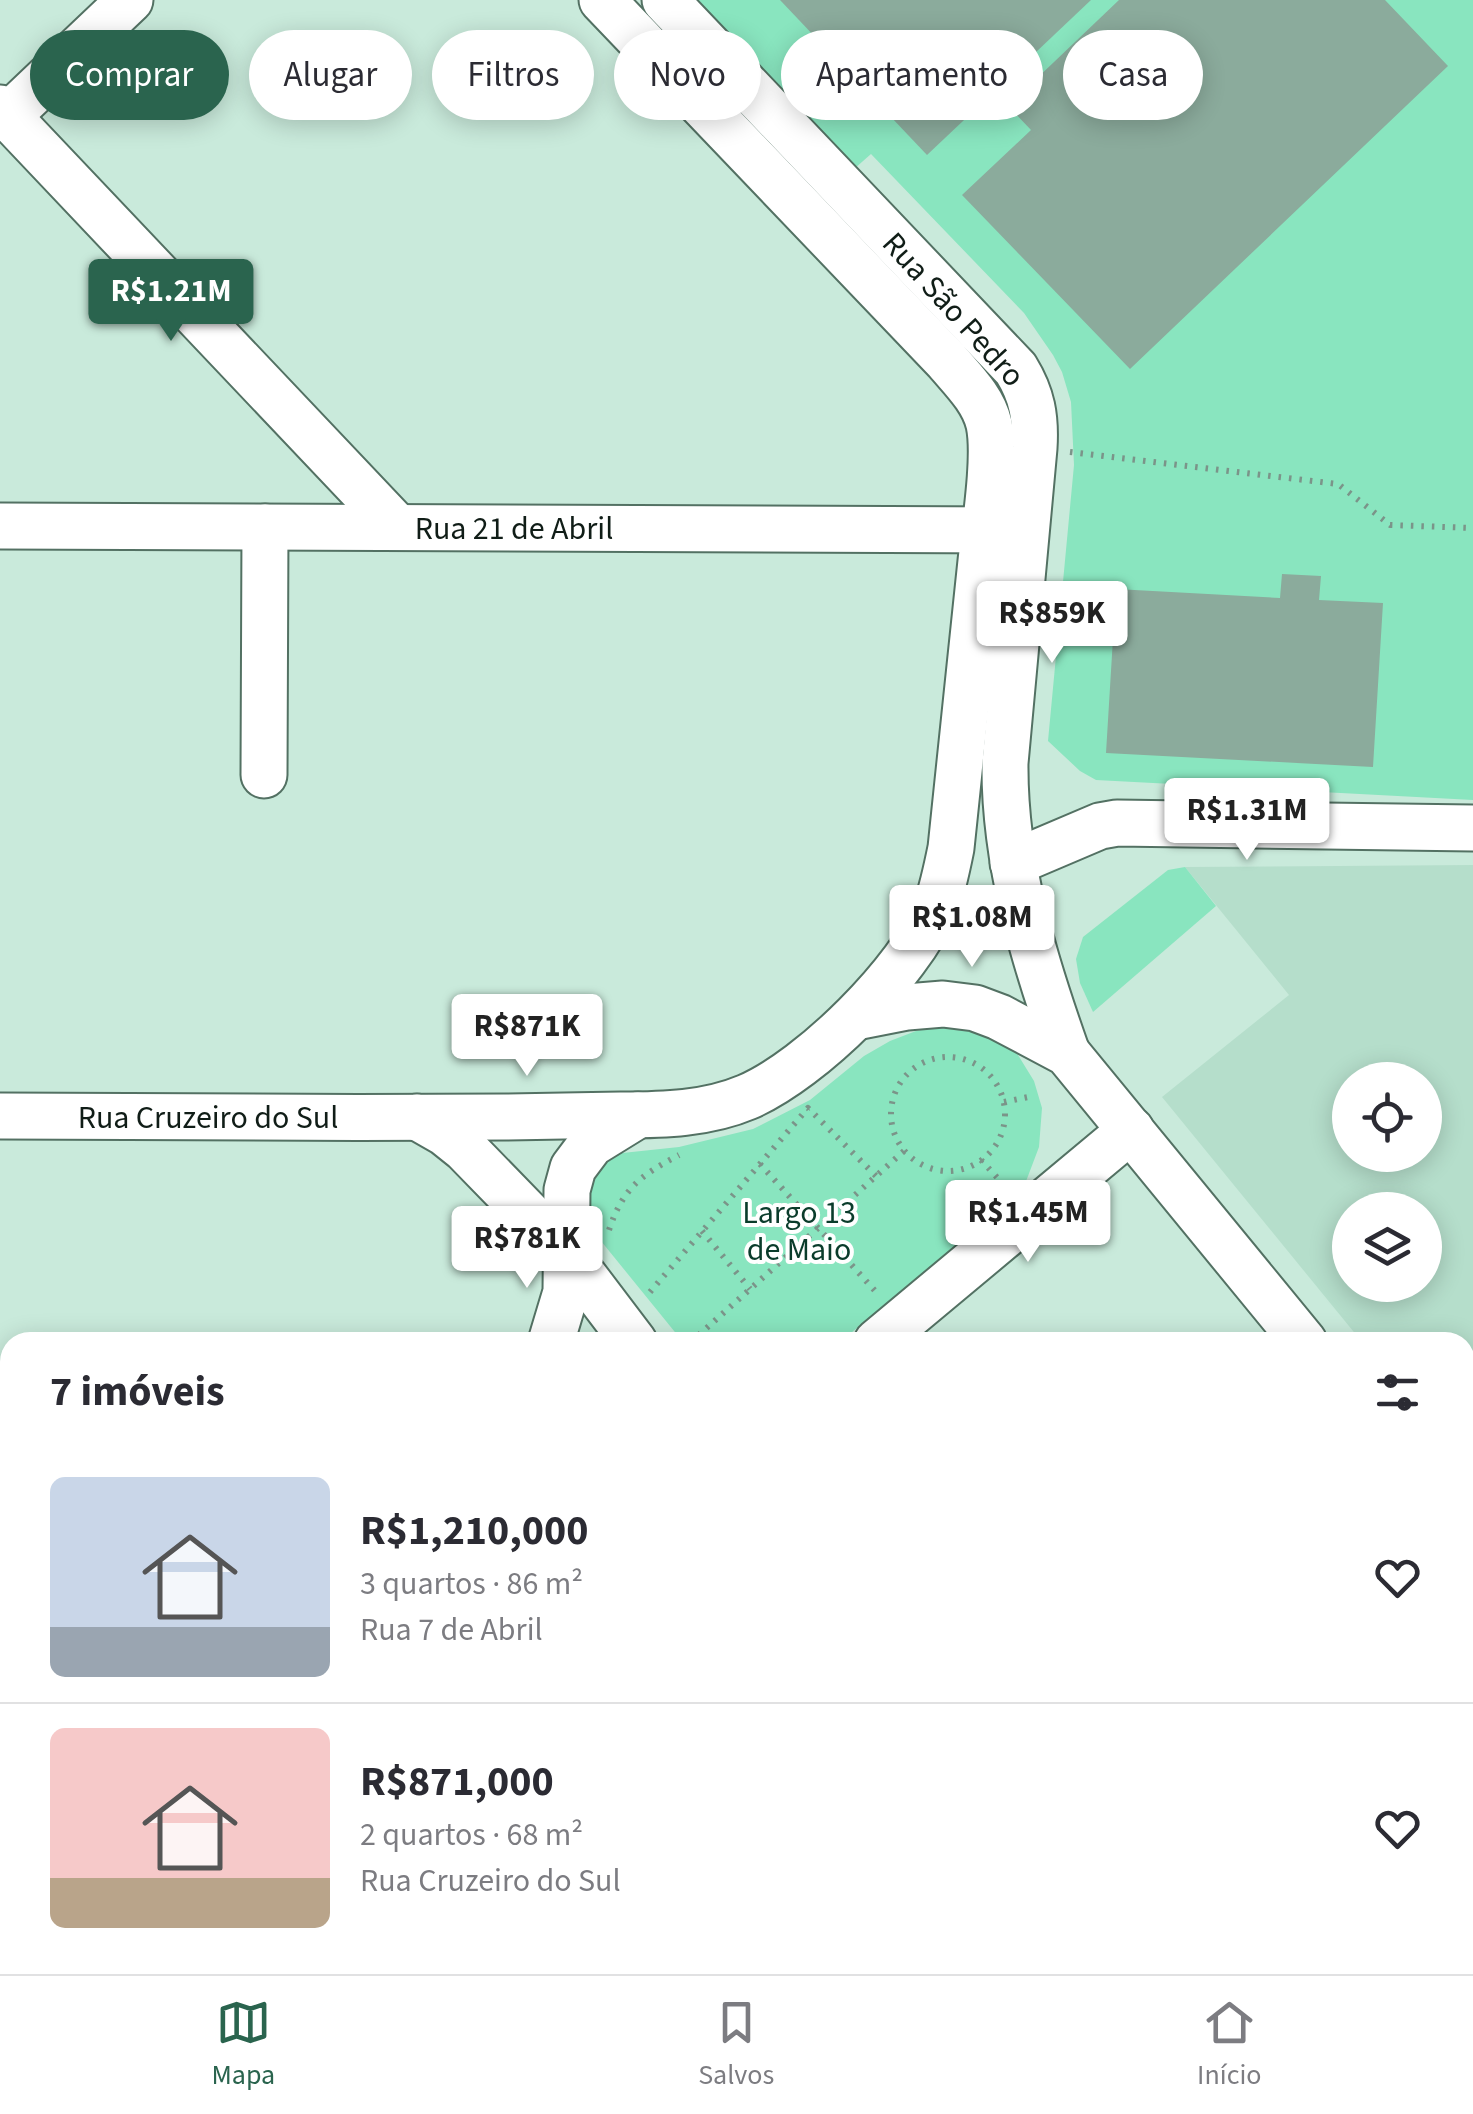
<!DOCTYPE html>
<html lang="pt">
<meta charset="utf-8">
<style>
:root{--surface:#fff;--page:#f7f7f7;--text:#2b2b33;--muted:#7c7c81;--line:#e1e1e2;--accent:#2a644e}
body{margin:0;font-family:"Source Sans 3",sans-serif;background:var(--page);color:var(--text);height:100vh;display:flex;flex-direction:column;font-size:38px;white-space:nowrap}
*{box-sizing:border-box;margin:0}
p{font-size:32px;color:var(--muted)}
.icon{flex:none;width:55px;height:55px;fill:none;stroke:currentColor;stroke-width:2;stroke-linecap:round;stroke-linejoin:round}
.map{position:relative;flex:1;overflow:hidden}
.panel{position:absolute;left:0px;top:1332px;width:1475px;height:642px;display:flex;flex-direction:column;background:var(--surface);border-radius:30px 30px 0 0;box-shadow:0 5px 25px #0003}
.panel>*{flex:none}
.guide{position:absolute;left:30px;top:30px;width:1415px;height:90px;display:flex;gap:20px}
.tools{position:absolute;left:1332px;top:1062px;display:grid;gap:20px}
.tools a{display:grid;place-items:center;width:110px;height:110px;border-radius:50%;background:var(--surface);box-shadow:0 5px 25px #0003;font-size:50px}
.price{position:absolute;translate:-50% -85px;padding:0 22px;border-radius:10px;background:#fff;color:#222;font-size:32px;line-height:65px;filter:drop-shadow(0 2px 5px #0008)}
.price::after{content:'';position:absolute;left:50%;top:60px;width:30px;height:22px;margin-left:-15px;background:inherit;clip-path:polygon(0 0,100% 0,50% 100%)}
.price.on{background:var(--accent);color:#fff}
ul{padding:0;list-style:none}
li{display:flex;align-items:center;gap:30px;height:250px;padding:0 50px}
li+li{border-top:2px solid var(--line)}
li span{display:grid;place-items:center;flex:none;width:280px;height:200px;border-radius:15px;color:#555}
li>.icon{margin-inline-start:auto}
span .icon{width:120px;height:120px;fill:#fffc;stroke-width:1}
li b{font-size:42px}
h2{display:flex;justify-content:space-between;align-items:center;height:120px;padding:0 50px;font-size:42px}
.tag{padding:0 35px;border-radius:45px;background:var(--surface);box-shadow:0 5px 25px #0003;font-size:35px;line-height:90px}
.tag.on{background:var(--accent);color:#fff}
.menu{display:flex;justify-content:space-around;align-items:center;height:140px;border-top:2px solid var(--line);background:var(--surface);font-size:28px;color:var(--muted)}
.menu a{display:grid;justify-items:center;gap:5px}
.menu .on{color:var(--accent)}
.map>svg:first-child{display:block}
.built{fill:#b5decb;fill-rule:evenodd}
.green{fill:#89e5bf}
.building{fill:#8bab9c}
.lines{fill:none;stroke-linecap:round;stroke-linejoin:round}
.minor-casing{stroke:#537163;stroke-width:49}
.major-casing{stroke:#fff;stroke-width:59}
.path{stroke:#7b9489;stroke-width:6;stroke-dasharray:2.5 8;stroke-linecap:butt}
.minor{stroke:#fff;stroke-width:45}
.major{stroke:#91ddc2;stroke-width:55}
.labels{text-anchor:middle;stroke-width:8;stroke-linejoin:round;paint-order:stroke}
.street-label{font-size:32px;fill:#101d17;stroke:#fff}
.park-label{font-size:32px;fill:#0a3c2b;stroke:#fff}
</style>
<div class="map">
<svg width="1473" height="1974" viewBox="0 0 1473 1974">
<rect width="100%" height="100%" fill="#c9eadb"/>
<path class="built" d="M1473,865v529l-8,7v-59h-103l-200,-245 127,-102 -104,-128zM1350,1080h75v75h-75zM1350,1210h75v75h-75z"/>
<g class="green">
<polygon points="693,0 1473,0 1473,800 1096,780 1080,771 1048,741 1074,465 1071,402 1062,372 1053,355 1024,313 871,154 854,169"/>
<polygon points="1185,867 1216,906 1093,1012 1080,983 1076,959 1083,937 1168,870"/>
<polygon points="944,1024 969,1024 1013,1047 1034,1081 1042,1108 1039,1147 1025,1184 1016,1197 840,1342 683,1342 588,1225 584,1176 613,1154 679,1147 753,1129 810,1100 864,1056 890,1041 916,1031"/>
<polygon points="363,1965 491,1965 494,1974 369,1974"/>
</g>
<g class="building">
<polygon points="780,0 1091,0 927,155"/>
<polygon points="1119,0 1385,0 1448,66 1130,369 962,195 1031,130 1008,106"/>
<polygon points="1282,574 1321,576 1319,600 1383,603 1373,767 1106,753 1116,589 1280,598"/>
</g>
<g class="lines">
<defs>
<g id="minor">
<path d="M665,0l351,369c16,26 20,48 18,79l-29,315c-1,100 29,197 62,290"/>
<polyline points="0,108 397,527"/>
<polyline points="8,116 130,0"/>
<polyline points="0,526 1013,530"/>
<polyline points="264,775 265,527"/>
<polyline points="1013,863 1100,826 1117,823 1473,828"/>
<polyline points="856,1017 907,1007 943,1004 975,1008 999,1017 1067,1053 1304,1342"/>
<path d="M0,1116c169,1 338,2 507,1 38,-1 76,-1 114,-2 42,0 86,-1 126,-18 65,-28 162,-125 189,-190 7,-19 11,-39 15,-59 10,-96 20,-192 30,-287 4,-36 15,-104 8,-137 -6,-25 -26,-44 -42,-63l-345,-361"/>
<polyline points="417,1117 445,1133 465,1149 568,1255 634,1342"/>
<polyline points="551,1342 566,1292 567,1190 573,1168 591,1144 638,1115"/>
<polyline points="877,1342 1131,1130"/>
<polyline points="1465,1541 1473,1550"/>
<polyline points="512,1965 512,1974"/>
<polyline points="1135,1965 1142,1974"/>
</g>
<g id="major">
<polyline points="0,1416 10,1433"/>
<polyline points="322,1965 329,1974"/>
</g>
</defs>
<use href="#minor" class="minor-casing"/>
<use href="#major" class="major-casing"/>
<g class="path">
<polyline points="1070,452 1338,484 1390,525 1473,528"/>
<circle cx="948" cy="1114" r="57"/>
<polyline points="1004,1102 1033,1096"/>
<polyline points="981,1160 1004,1185"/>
<polyline points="760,1164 877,1293"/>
<path d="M609,1230c14,-42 32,-55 70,-75"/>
<polyline points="702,1231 750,1289"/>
<polyline points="650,1292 808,1108 876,1176"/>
<polyline points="691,1342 904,1151"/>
<polyline points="434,1974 435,1965"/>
</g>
<use href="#minor" class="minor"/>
<use href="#major" class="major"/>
</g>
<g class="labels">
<g class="street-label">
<text transform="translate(954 309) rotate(48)" y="11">Rua São Pedro</text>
<text x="514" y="539">Rua 21 de Abril</text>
<text x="208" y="1128">Rua Cruzeiro do Sul</text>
</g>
<g class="park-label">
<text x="799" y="1223">Largo 13<tspan x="799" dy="37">de Maio</tspan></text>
</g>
</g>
</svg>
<div class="tools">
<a><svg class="icon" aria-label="locate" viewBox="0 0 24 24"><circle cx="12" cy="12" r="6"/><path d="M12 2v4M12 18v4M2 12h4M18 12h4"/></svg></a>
<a><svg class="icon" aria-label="layers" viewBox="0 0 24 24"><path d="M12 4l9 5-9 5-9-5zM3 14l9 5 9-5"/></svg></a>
</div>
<b class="price on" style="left:171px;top:344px">R$1.21M</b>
<b class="price" style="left:1052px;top:666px">R$859K</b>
<b class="price" style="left:1247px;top:863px">R$1.31M</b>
<b class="price" style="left:972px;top:970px">R$1.08M</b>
<b class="price" style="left:527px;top:1079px">R$871K</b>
<b class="price" style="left:1028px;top:1265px">R$1.45M</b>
<b class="price" style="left:527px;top:1291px">R$781K</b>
<div class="guide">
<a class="tag on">Comprar</a>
<a class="tag">Alugar</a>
<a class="tag">Filtros</a>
<a class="tag">Novo</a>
<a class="tag">Apartamento</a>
<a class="tag">Casa</a>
</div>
<section class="panel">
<h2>7 imóveis<svg class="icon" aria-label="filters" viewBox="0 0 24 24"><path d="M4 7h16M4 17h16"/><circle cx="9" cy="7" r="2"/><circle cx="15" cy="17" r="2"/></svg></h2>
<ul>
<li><span style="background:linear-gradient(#c9d6e8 75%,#9aa5b1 0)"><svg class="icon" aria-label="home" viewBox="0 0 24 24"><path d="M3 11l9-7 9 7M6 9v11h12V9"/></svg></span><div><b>R$1,210,000</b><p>3 quartos · 86 m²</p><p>Rua 7 de Abril</p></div><svg class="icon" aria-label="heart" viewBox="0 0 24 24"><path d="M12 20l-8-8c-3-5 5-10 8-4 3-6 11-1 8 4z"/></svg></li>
<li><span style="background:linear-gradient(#f6c9c9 75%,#b9a48a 0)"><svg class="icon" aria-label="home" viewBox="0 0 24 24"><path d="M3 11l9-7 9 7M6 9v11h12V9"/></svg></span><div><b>R$871,000</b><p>2 quartos · 68 m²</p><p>Rua Cruzeiro do Sul</p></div><svg class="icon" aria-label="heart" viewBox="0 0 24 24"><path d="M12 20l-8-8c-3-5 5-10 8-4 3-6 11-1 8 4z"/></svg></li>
</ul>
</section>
</div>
<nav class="menu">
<a class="on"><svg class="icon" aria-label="map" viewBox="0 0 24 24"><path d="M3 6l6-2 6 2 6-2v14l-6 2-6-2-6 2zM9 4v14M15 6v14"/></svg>Mapa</a>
<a><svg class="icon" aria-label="saved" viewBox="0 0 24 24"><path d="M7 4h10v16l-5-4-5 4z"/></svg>Salvos</a>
<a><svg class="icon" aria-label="home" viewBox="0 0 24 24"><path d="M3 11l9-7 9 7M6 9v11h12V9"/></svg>Início</a>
</nav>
